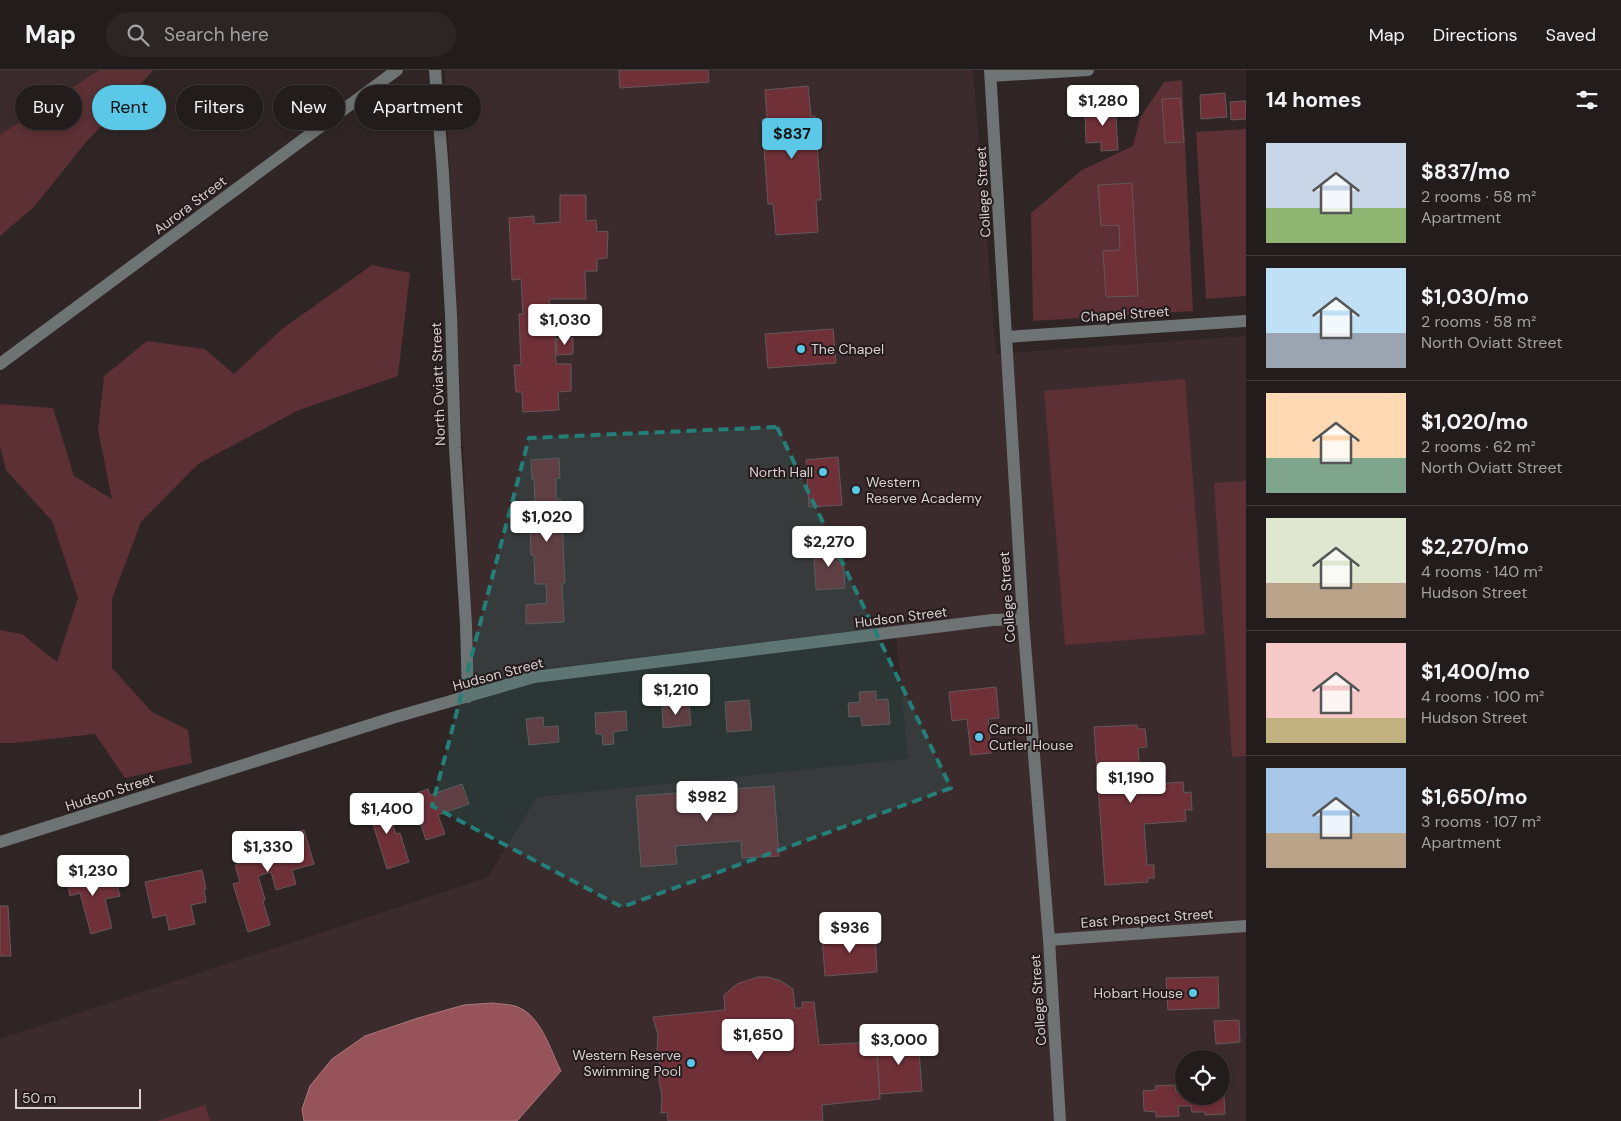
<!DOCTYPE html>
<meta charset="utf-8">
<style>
:root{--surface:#231c1c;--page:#2b2525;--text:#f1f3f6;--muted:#a3a1a3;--line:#403a3b;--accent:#5ac8e6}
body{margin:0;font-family:"DM Sans",sans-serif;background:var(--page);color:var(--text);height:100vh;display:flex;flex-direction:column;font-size:19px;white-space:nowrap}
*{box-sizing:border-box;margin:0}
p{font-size:16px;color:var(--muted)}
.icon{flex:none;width:28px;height:28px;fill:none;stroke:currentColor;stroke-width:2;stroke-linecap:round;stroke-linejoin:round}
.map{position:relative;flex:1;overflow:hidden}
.side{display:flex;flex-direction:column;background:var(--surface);width:375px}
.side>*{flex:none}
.guide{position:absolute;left:15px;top:15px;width:475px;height:45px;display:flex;gap:10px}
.fabs{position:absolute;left:1175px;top:980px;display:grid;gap:10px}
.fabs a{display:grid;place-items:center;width:55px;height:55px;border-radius:50%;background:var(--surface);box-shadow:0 2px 8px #0003,0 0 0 1px var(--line);font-size:25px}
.scale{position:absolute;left:15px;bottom:12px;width:126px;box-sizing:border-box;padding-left:5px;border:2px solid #d8d1d2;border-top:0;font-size:14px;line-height:18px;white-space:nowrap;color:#d8d1d2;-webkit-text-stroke:4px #251b1c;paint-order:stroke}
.price{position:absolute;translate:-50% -42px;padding:0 11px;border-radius:5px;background:#fff;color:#222;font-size:16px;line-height:32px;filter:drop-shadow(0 1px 2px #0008)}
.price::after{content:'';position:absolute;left:50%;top:30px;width:15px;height:11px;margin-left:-8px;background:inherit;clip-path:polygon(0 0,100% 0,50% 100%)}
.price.active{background:var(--accent);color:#111}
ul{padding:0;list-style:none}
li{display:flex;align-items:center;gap:15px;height:125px;padding:0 20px}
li+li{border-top:1px solid var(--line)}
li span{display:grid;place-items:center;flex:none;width:140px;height:100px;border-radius:0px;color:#555}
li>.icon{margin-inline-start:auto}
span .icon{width:60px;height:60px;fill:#fffc;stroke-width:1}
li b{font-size:21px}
h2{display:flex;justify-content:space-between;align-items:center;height:60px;padding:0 20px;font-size:21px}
.tag{padding:0 18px;border-radius:22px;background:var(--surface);box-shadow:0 2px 8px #0003,0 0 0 1px var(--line);font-size:18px;line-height:45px}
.tag.active{background:var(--accent);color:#111}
header{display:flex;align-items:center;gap:30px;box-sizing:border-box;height:70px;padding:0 25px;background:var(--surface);border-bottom:1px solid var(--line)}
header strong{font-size:24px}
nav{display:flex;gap:28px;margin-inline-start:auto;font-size:18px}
.search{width:350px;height:45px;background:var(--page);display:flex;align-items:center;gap:12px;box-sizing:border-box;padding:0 18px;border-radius:28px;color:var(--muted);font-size:19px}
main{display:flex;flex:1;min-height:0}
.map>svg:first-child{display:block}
.built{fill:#3c2b2c;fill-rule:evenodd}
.green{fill:#5c3034}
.water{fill:#965359;stroke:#aa797d}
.building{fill:#6f3038;stroke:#645859}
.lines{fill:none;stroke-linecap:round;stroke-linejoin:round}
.minor{stroke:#6e7374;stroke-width:12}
.marked{fill:#237f78;fill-opacity:0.2;stroke:#237f78;stroke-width:4;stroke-dasharray:10 6;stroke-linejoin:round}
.poi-dot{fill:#5ac8e6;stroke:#251b1c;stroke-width:2}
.labels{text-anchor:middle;stroke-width:4;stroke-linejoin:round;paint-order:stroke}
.street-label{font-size:14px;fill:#d8d1d2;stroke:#251b1c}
.poi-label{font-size:14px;fill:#d8d1d2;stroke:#251b1c;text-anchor:start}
</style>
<header>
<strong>Map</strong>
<div class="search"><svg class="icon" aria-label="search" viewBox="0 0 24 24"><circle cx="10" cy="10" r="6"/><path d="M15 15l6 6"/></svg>Search here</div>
<nav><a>Map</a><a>Directions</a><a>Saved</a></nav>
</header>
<main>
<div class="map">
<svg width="1246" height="1051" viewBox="0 0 1246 1051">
<rect width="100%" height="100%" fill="#2f2525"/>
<g class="built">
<polygon points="0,0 99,0 0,65"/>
<path d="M445,0h528l23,284 250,-18v785h-1246v-82l488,-162 49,-80 371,-38 -13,-133 -355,43 -54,12 -7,-4 -5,-8zM1184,989h37v37h-37z"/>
</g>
<g class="green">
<polygon points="99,0 153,0 127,30 87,71 34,137 0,166 0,65"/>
<polygon points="1182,10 1193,241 1033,251 1031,143 1082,100 1133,76 1140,48 1164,12"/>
<polygon points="1246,59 1246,226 1206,229 1196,62"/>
<polygon points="372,195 410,203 398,306 299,340 198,394 141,452 112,529 112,598 152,642 188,660 192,693 125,708 95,664 15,673 0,673 0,560 22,564 57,592 78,528 52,451 6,400 0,376 0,334 53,338 74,406 112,429 98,360 104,306 147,271 205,279 234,304 282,259"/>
<polygon points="1185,309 1205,564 1065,575 1044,321"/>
<polygon points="1246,411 1246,686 1232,687 1214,413"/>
<polygon points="205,1035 210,1051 157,1051"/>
</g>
<path class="water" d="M492,933c7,1 16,1 23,3 26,8 35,44 46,65l-44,50h-213l-2,-12 8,-23 22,-27 33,-23 53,-18 46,-13z"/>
<g class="building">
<polygon points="619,0 708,0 709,12 620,18"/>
<polygon points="808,16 811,46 815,46 821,130 816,130 818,162 776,165 773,134 768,134 762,51 762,49 767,49 765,20"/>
<polygon points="1225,23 1227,47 1201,49 1200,25"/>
<polygon points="1180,28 1184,72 1165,73 1162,29"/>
<polygon points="1244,31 1246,31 1246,49 1231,50 1230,32"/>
<polygon points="1101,33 1115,33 1118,80 1101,81 1101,72 1086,73 1085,42 1102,41"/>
<polygon points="1132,113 1138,226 1106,227 1103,181 1120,180 1119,155 1101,156 1098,115"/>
<polygon points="560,125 586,125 586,151 596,150 597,162 608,161 607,188 597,189 597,201 585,201 586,229 549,229 551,243 554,244 556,294 571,294 571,321 558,322 559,340 523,342 522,322 516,322 514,295 521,295 519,244 523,244 521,209 512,210 509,148 534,146 534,154 560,152"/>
<polygon points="833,259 836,293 768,298 765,264"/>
<polygon points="573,268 573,284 557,285 556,269"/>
<polygon points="838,387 842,435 809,437 806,390"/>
<polygon points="559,388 560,408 556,409 556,429 561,429 565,513 562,513 564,552 526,554 526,535 547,533 546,514 535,514 534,485 531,485 530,458 532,458 531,431 535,431 534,409 532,409 531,390"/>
<polygon points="842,475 845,518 816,520 813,477"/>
<polygon points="996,617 999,648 988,649 991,683 971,685 967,649 952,651 949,622"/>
<polygon points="876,621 876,630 888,629 890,654 862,656 861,646 849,647 848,633 860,632 859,622"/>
<polygon points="749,630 752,660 727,662 725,632"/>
<polygon points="689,634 691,655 663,658 662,637"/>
<polygon points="626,641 627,660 613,662 614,674 603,675 602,664 596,664 595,643"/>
<polygon points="543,647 544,657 558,656 559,672 529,675 526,649"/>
<polygon points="1137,655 1138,659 1145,659 1147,677 1138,678 1141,715 1183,712 1184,723 1191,722 1192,740 1185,740 1186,751 1144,754 1147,795 1154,795 1154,808 1147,808 1148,812 1105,815 1094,657"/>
<polygon points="462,714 469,734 438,745 445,764 426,770 411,725 428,719 430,725"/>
<polygon points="774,716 779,786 742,788 741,771 675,776 677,794 641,797 636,726"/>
<polygon points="385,731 396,764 400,763 409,792 387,799 372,751 367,753 362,738"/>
<polygon points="304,760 314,794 292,800 296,814 276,820 271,802 258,806 265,829 263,832 270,855 248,862 233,814 240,812 235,795 244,792 239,773 250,770 252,775"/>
<polygon points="98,796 103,815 116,811 120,826 105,829 112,858 91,864 80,823 70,826 65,805"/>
<polygon points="202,800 206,819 204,819 206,832 191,835 195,854 169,860 166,845 153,848 145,812"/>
<polygon points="0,836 8,836 11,886 0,886"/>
<polygon points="875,863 877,902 825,906 822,867"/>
<polygon points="758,907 768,907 781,911 793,919 795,938 802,938 802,932 814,932 819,975 876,972 880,1029 822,1035 823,1051 668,1051 667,1042 661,1043 662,1027 659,1010 660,997 657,980 658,965 653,947 725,940 724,925 737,914"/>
<polygon points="1218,907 1219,938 1168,940 1166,908"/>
<polygon points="1239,950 1240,972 1216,974 1214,951"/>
<polygon points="918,968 922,1021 880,1024 876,972"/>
<polygon points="1221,1009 1223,1009 1225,1044 1205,1045 1205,1042 1192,1042 1191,1036 1178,1036 1179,1046 1156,1047 1156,1042 1144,1041 1143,1021 1156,1020 1155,1016 1175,1015 1176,1022 1184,1022 1184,1026 1221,1026"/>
</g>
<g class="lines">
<g class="minor">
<polyline points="435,0 443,103 451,245 455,378 466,554 468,627"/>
<polyline points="990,0 1023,549 1049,870 1060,1051"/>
<polyline points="991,6 1088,0"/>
<polyline points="1006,267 1246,251"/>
<polyline points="0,294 397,0"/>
<polyline points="0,772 392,648 534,607 992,550 1023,549"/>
<polyline points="1049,870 1246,856"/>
</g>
</g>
<path class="marked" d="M777,357l174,361 -329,119 -190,-101 97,-368z"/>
<g class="poi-dot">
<circle cx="801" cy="279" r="5"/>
<circle cx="823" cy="402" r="5"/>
<circle cx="856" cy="420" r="5"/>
<circle cx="979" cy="667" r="5"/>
<circle cx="1193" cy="923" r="5"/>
<circle cx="691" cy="993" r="5"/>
</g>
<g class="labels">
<g class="street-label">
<text transform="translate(983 122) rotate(-93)" y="5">College Street</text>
<text transform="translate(190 135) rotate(-37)" y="5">Aurora Street</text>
<text transform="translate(1125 244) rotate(-4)" y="5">Chapel Street</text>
<text transform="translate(438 314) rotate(-92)" y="5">North Oviatt Street</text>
<text transform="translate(1007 527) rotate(-94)" y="5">College Street</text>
<text transform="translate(901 547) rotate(-7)" y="5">Hudson Street</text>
<text transform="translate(498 604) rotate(-15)" y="5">Hudson Street</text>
<text transform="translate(110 722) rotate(-18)" y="5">Hudson Street</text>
<text transform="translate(1147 848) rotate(-4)" y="5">East Prospect Street</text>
<text transform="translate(1038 930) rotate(-94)" y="5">College Street</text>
</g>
<g class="poi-label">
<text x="811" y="284">The Chapel</text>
<text x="813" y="407" text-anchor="end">North Hall</text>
<text x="866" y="417">Western<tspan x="866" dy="16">Reserve Academy</tspan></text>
<text x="989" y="664">Carroll<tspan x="989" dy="16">Cutler House</tspan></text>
<text x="1183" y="928" text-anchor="end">Hobart House</text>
<text x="681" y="990" text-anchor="end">Western Reserve<tspan x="681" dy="16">Swimming Pool</tspan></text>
</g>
</g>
</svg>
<div class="fabs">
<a><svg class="icon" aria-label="locate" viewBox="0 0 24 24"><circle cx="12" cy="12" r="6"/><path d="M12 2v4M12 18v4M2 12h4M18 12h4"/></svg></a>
</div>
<div class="scale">50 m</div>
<b class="price" style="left:1103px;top:57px">$1,280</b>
<b class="price active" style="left:792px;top:90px">$837</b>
<b class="price" style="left:565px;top:276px">$1,030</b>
<b class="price" style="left:547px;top:473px">$1,020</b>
<b class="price" style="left:829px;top:498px">$2,270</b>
<b class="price" style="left:676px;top:646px">$1,210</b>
<b class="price" style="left:1131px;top:734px">$1,190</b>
<b class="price" style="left:707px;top:753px">$982</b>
<b class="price" style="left:387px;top:765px">$1,400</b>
<b class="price" style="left:268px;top:803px">$1,330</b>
<b class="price" style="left:93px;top:827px">$1,230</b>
<b class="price" style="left:850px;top:884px">$936</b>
<b class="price" style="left:758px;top:991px">$1,650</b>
<b class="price" style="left:899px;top:996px">$3,000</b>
<div class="guide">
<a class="tag">Buy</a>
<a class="tag active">Rent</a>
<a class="tag">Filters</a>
<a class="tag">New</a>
<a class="tag">Apartment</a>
</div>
</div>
<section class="side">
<h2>14 homes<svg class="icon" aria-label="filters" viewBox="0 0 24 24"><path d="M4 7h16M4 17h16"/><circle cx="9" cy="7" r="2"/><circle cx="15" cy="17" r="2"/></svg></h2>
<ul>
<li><span style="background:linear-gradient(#c9d6e8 65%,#8fb573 0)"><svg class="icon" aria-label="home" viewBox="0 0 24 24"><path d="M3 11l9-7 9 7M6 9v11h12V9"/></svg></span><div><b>$837/mo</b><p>2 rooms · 58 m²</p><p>Apartment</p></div></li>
<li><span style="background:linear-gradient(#bfe0f5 65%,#9aa5b1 0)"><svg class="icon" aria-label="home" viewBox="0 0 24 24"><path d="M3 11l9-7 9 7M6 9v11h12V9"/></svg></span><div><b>$1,030/mo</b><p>2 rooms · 58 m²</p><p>North Oviatt Street</p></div></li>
<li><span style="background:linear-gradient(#ffd9b3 65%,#7fa58c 0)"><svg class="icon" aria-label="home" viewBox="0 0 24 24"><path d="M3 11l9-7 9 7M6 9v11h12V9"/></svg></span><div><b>$1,020/mo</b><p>2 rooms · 62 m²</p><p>North Oviatt Street</p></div></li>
<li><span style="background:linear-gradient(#dfe7d0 65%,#b9a48a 0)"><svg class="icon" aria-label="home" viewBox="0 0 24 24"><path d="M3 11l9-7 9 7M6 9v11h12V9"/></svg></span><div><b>$2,270/mo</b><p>4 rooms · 140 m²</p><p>Hudson Street</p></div></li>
<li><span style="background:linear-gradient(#f6c9c9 75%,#c2b280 0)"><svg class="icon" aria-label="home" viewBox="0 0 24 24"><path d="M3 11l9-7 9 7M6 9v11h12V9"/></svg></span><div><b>$1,400/mo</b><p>4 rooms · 100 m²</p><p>Hudson Street</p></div></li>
<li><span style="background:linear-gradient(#a9c7e8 65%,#b9a48a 0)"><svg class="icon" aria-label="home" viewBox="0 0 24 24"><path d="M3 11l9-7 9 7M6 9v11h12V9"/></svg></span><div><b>$1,650/mo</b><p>3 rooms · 107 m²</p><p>Apartment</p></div></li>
</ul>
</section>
</main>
